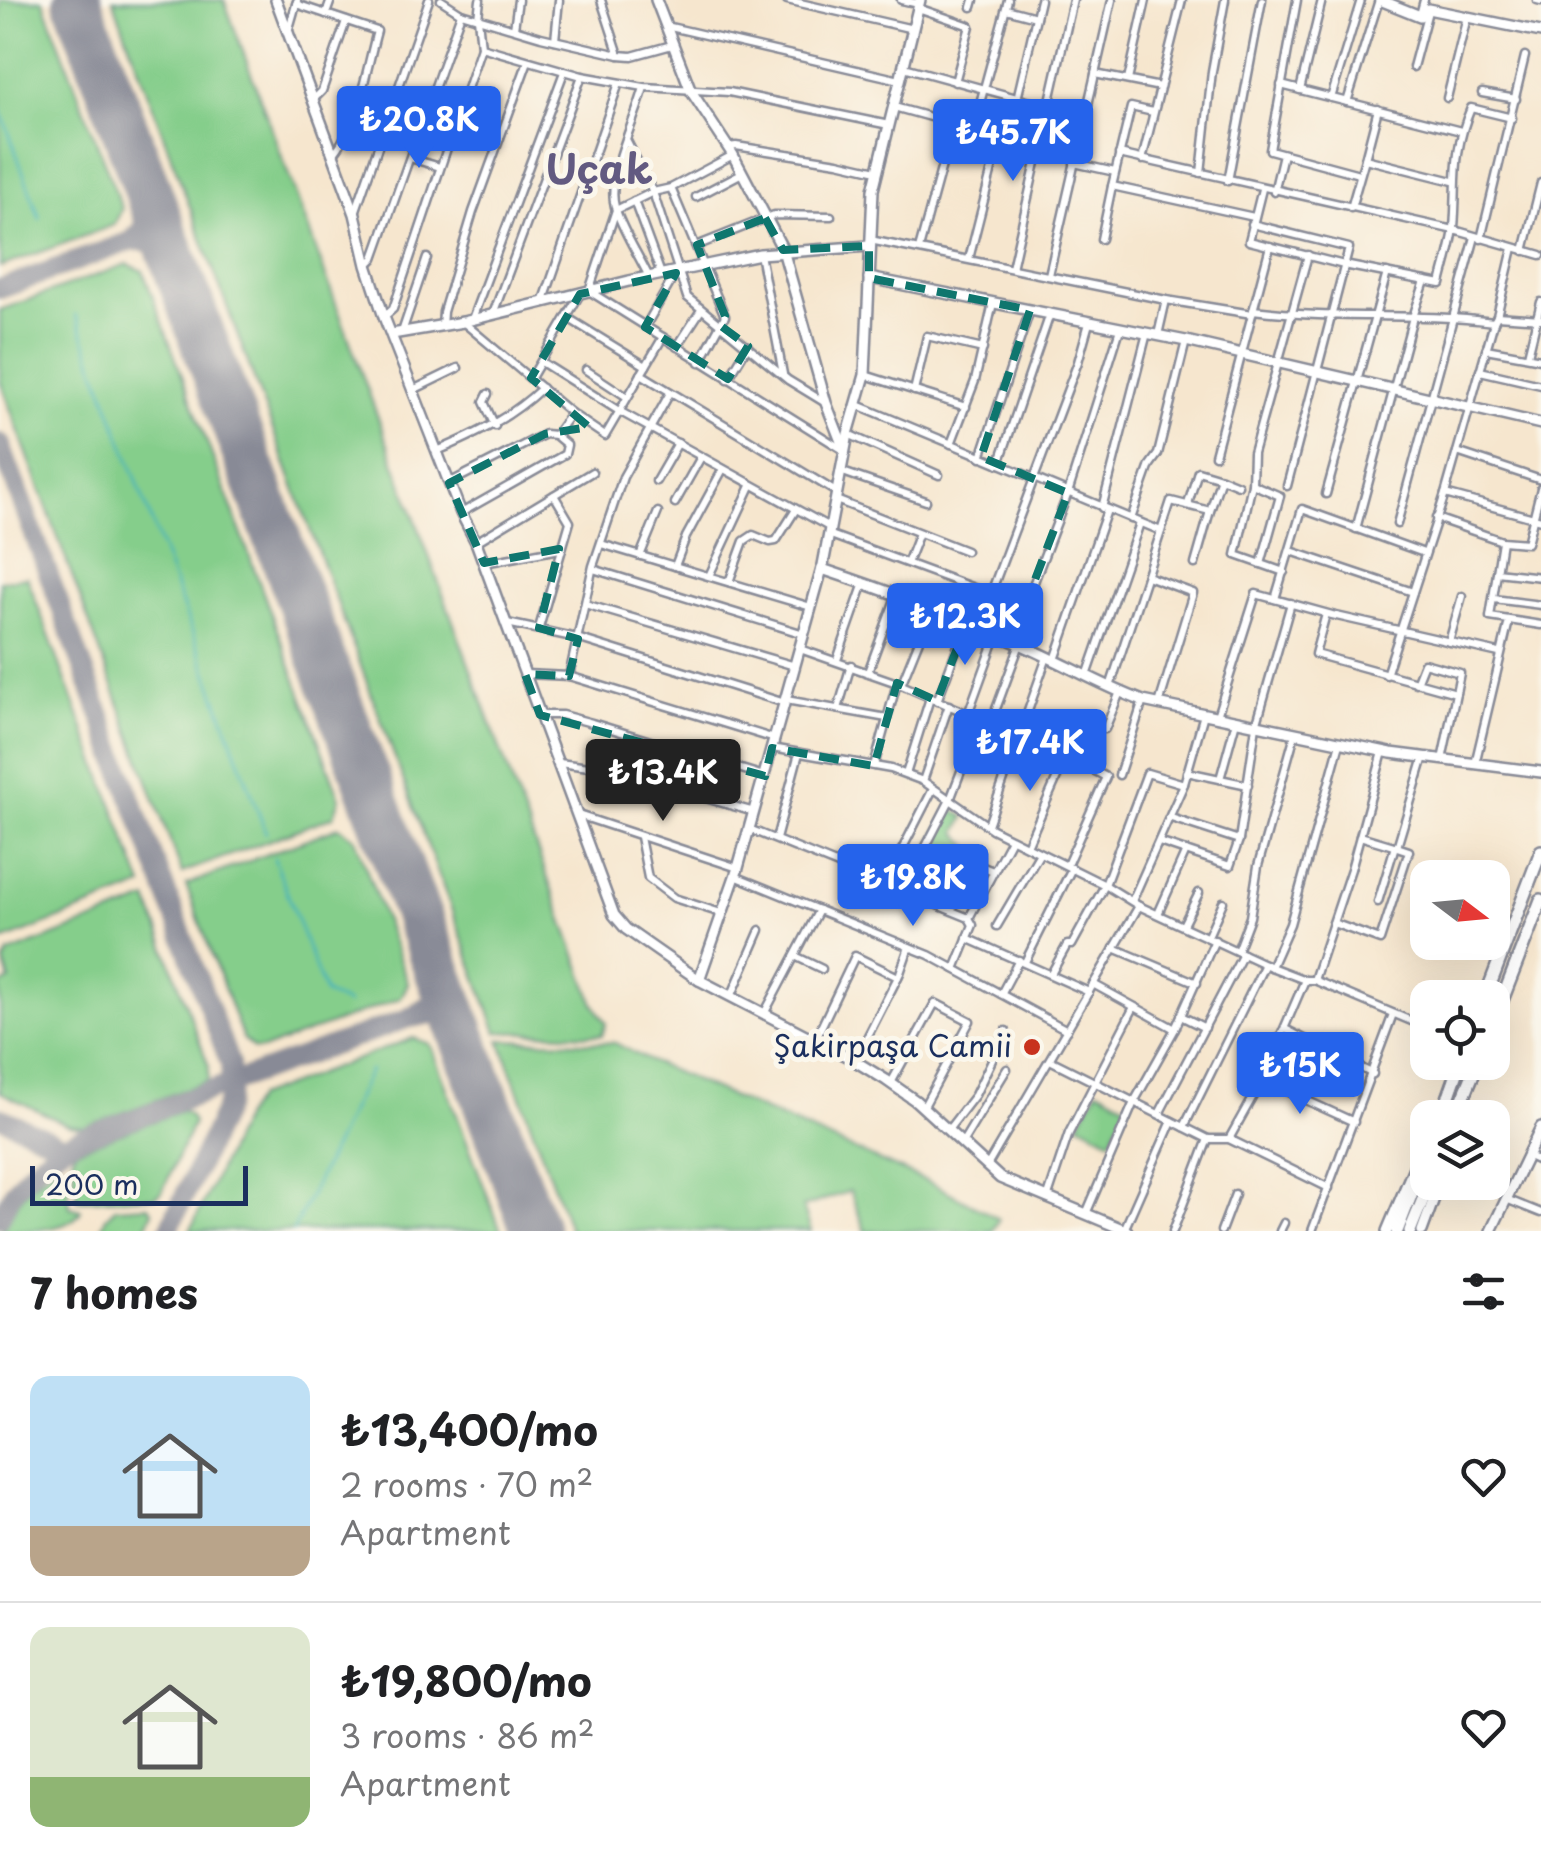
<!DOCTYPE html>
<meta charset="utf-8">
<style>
:root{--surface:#fff;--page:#f2f2f2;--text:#202124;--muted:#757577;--line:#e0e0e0;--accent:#2563eb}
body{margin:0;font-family:"Playpen Sans",sans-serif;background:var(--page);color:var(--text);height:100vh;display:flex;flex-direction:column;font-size:38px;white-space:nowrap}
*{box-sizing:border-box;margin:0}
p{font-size:32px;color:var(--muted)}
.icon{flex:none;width:55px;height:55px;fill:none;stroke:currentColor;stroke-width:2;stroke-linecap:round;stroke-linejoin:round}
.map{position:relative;height:1231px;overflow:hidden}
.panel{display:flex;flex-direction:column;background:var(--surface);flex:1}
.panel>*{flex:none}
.needle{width:65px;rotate:106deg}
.fabs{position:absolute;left:1410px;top:860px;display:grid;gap:20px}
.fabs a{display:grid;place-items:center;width:100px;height:100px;border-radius:20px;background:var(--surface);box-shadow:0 10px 40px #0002;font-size:50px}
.scale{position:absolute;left:30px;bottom:25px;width:218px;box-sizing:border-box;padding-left:10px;border:5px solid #1b2f5e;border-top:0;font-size:28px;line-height:35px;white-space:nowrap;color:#1b2f5e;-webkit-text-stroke:8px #fbf7ec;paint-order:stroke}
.price{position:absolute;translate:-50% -85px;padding:0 22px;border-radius:10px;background:var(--accent);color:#fff;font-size:32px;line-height:65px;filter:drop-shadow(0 2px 5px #0008)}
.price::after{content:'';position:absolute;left:50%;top:60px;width:30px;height:22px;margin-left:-15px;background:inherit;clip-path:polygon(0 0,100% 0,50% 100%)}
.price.selected{background:#222;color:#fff}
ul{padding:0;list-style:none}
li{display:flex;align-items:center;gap:30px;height:250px;padding:0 30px}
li+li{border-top:2px solid var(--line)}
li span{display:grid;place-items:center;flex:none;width:280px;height:200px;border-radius:20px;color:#555}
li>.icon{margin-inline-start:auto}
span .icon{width:120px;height:120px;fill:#fffc;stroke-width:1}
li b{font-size:42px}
h2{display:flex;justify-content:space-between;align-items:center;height:120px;padding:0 30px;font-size:42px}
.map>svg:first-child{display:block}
.green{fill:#85ce8b;stroke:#507e74;stroke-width:2.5}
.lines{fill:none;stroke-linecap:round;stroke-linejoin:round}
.stream{stroke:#42b2bb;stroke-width:2.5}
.taxiway{stroke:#888a96;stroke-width:20}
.runway{stroke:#888a96;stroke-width:48}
.street-casing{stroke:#888a96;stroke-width:11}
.secondary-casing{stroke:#888a96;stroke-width:14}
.highway-casing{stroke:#888a96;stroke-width:16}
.street{stroke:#fff;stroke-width:6}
.secondary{stroke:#fff;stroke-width:9}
.highway{stroke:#fff;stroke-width:11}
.marked{fill:none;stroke:#0f766e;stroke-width:8;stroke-dasharray:20 12;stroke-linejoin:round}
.poi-dot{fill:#c8321e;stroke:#fbf7ec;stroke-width:4}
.labels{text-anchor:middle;stroke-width:10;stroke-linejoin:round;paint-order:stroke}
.poi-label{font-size:30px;fill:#1b2f5e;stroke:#fbf7ec;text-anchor:end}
.district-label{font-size:40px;font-weight:bold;fill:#625a81;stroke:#fbf7ec}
</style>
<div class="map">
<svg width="1541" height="1231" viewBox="0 0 1541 1231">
<rect width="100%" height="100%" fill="#fbf7ec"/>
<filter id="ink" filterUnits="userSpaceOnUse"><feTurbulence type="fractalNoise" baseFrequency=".01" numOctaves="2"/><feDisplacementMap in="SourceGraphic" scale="20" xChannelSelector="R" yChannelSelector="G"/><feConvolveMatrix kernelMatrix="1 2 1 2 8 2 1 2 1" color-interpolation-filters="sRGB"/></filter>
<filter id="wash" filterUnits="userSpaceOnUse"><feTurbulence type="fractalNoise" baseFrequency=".0048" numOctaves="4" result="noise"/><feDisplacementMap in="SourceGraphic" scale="40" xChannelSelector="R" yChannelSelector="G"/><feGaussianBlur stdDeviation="2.25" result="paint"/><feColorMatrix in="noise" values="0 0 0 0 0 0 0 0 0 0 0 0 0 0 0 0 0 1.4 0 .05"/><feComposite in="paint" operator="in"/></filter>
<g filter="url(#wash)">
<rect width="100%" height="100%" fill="#f6e6ce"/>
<g class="green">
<polygon points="0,0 43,0 122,209 114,225 0,267"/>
<polygon points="113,0 224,0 594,1004 606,1023 602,1035 497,1032"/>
<polygon points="127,264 143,271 340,798 334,816 182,873 0,381 0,310"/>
<polygon points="27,577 143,886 5,940 0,939 0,581"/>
<polygon points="950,808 965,817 957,832 970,847 947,876 934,900 908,889"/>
<polygon points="339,827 355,838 408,983 401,998 264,1049 254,1049 243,1039 186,885"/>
<polygon points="148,900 209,1067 208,1081 84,1127 68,1125 0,1092 0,985 10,981 4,962 9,953"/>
<polygon points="413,1038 430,1044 501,1231 190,1231 244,1116 257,1097"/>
<polygon points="500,1040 615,1043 654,1063 933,1184 999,1219 992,1231 865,1231 850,1191 803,1207 811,1231 570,1231"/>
<polygon points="1098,1089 1127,1105 1111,1140 1079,1123"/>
<polygon points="181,1111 189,1115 193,1123 162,1192 154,1197 77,1200 72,1159 76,1150"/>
<path d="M61,1165h5l4,42 11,3c-8,21 -54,21 -79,21 15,-31 28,-50 59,-66z"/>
<polygon points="148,1206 153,1212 144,1231 100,1231 106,1217 115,1208"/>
</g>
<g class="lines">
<g class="stream">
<polyline points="0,108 40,219"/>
<polyline points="76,315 266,833"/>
<polyline points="274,858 325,994 348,1004"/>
<polyline points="293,1231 370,1070"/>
</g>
<g class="taxiway">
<path d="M152,203l-3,20 -18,18c22,-1 34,5 45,24"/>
<polyline points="0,289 131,241"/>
<polyline points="0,443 230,1064 231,1083 227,1104 168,1231"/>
<path d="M441,978c2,22 -18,32 -35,41l27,-5 15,1 13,17"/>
<polyline points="0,1117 64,1146"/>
<path d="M0,1218c16,-38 39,-59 75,-78l331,-121"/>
</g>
<polyline class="runway" points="77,0 535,1231"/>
</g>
</g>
<g filter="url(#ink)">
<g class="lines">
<defs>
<g id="street">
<polyline points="441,0 461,13 541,37 619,55 632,56 672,45"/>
<polyline points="480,0 478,18 481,47 582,76 644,87 729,92 889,125"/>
<polyline points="601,0 619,55"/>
<polyline points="787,0 913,29"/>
<polyline points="901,0 919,4"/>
<polyline points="1297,0 1270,150 1359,174"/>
<polyline points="1537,0 1541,1"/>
<path d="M296,4l81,27c-11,39 -18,92 -44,124"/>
<polyline points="972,7 974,0"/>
<polyline points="918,8 970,26 955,82"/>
<polyline points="1006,9 1036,17"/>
<polyline points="326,14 331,0"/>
<polyline points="1420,15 1424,0"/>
<polyline points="666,26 900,80"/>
<polyline points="514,28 518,0"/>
<polyline points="288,32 297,1"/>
<polyline points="555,40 559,0"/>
<polyline points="904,67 1049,107"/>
<polyline points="1413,67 1428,11"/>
<polyline points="1095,74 1160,87"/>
<polyline points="1128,80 1146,0"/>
<polyline points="1281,85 1461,131"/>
<path d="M644,87c-8,33 -38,87 -29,120 7,23 23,47 34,70"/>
<polyline points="1300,90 1322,0"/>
<polyline points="1482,93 1516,99"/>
<polyline points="1331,98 1361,0"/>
<polyline points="1447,98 1467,17"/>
<polyline points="1017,99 1040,0"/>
<polyline points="313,100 322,91 346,21"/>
<polyline points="1347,102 1379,0"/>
<polyline points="894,107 973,129 1008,0"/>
<polyline points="1153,112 1131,107 1112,186 1254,217"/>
<polyline points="627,141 653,192 687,297 788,380 824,402"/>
<polyline points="728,147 736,146 838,162 877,171"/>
<polyline points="1119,154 1454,230 1541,255"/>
<polyline points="733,155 671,188 653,192 616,210 589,291 845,451"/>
<polyline points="410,158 440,167"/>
<polyline points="1365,159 1378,109"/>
<polyline points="1142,160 1182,0"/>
<polyline points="1074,163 1115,172"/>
<polyline points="1201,173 1212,71 1225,0"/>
<polyline points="1228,181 1262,0"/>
<polyline points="671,188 725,316 700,362"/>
<path d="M1262,189l-13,52 95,24 97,19c4,-18 11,-37 13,-56 4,-46 -3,-73 17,-120l41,10"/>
<polyline points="1274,192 1283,154"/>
<polyline points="696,197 742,173"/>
<polyline points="634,201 661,274"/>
<polyline points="1351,208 1365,159 1453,181"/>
<polyline points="355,213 429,0"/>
<polyline points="1252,224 1349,248 1287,486"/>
<polyline points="1101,239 1112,186"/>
<polyline points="1481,239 1525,56"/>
<polyline points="870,240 1166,300 1252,314"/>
<polyline points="696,246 774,215 831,216"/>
<polyline points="919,249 953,125"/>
<polyline points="1524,251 1541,183"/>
<polyline points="760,254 783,374"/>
<polyline points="969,259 1010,98"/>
<polyline points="368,264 374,258 461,13"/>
<polyline points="1012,268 1073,0"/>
<polyline points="1049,275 1112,0"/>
<polyline points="543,303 619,83"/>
<path d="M1253,310c80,10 162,2 241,12l3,-6 44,3"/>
<polyline points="493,314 582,76"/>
<polyline points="1497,316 1513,248"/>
<polyline points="384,317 393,309 481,47"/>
<polyline points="568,318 646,366"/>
<polyline points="472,319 564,72"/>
<polyline points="463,322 571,413 605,436 663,337"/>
<polyline points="442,326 443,312 473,212 528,61"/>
<polyline points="645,327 676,273"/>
<polyline points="402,332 427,258"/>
<polyline points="1158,335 1166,300"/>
<polyline points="677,347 701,310"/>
<polyline points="1486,349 1541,359"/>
<polyline points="1528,355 1541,302"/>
<polyline points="543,363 619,411 829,527"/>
<polyline points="586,370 627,397"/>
<polyline points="1480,371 1541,385"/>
<polyline points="641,374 836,492"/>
<polyline points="865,375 966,407"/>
<polyline points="531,378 580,294"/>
<polyline points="728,379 748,346"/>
<polyline points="413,390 458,368"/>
<polyline points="914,391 927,336 983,349"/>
<polyline points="488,394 484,402 495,426"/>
<polyline points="858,405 1161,531"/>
<polyline points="848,434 939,475"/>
<polyline points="555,435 571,413"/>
<polyline points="951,444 975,381 993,303"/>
<path d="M437,451c40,-17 73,-33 105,-63"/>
<polyline points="1457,452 1541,480"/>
<polyline points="1215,455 1270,246"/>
<polyline points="981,457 1030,310"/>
<polyline points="999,464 1050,314"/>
<polyline points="840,471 926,501"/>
<polyline points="656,481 678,443"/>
<polyline points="449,483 545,434 555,435 567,445 565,454 461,513"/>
<polyline points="1252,484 1280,496 1261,564"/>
<polyline points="1326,494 1387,273"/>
<polyline points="1445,494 1541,520"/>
<polyline points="836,500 966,551"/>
<polyline points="675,503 701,457"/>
<polyline points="1188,504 1198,471 1221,478"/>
<polyline points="1102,508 1147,333"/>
<polyline points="1436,518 1502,541 1527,543 1541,488"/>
<polyline points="1131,519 1150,465 1158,454 1186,341"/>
<polyline points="1397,524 1475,237"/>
<polyline points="1356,529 1413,317 1425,281"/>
<polyline points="828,534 990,594"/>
<polyline points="1502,541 1490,617 1541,625"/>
<polyline points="476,542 592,472"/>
<polyline points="601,544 811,607"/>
<polyline points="1291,551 1413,592"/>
<polyline points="640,556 658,512"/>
<polyline points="908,561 919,533"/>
<polyline points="484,563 560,549"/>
<polyline points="1195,564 1210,511"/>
<polyline points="675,566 686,537 723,469"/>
<polyline points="593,569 804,634"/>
<polyline points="1284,572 1236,555 1252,484 1253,453 1308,255"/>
<polyline points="1497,572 1541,577"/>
<polyline points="709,576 751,486"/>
<polyline points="1147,576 1193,593 1159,704"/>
<polyline points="729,582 744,541 753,535 770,542 776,541 795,511"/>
<polyline points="1275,599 1302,509 1424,553"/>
<polyline points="1494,599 1541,605"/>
<polyline points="585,604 795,666"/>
<polyline points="1326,614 1315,654 1456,693 1442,760"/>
<polyline points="507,623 577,638 785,703"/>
<polyline points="978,627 1078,362 1089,323"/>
<polyline points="539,628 570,522 554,495"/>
<polyline points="1012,640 1068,493 1120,329"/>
<polyline points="1449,642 1462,596"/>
<polyline points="800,649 897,683 1074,760 1106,777 1067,865"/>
<polyline points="837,660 864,583"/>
<polyline points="1055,660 1107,510"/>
<polyline points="868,672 897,594"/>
<polyline points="525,674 569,676 593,566 623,477 670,393"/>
<polyline points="1386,675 1445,494 1494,322"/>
<polyline points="569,676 775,739"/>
<polyline points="1087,676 1140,523"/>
<polyline points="1416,683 1424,663 1460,673 1456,693"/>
<polyline points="901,685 932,608"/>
<polyline points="1110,687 1171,501 1210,511 1221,478 1238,485"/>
<polyline points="786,700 887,718"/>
<polyline points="937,701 967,622"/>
<polyline points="838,709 851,665"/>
<polyline points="996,709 1020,644"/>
<polyline points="968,714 997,634"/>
<polyline points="540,715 562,715 592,723 764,776"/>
<polyline points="1217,716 1256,594 1332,615 1499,653"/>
<polyline points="1105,729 1120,692"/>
<polyline points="772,748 891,769 923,781 992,829 1105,885 1139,906 1271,967 1305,980 1314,980 1428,1028"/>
<polyline points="559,763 604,769 754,812"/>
<polyline points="1475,764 1509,621"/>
<polyline points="874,766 897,683"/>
<polyline points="1187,772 1248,785"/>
<polyline points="906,774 930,698"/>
<polyline points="1119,775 1143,701"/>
<polyline points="1220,779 1236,721"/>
<polyline points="923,781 949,705"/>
<polyline points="578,815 738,868"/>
<polyline points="1171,818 1239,840"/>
<polyline points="988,825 1047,657"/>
<polyline points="749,829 969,918 1011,839"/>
<polyline points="1360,836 1397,847 1424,757"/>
<polyline points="640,837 648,878 674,898 721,913"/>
<polyline points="776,839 799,753"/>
<polyline points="1159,842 1230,866 1239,840 1256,726 1291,603"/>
<polyline points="1027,846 1066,757"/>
<polyline points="964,859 993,871"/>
<polyline points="735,876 929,955 1067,1030"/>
<polyline points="886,881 933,789"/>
<polyline points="943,884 978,900"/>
<polyline points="904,889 950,800 981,719"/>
<polyline points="1132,901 1184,784 1204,714"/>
<polyline points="1378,902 1395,846"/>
<polyline points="1158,914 1186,851"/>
<polyline points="1333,923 1380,940 1409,851 1397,847"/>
<polyline points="1183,925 1199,893"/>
<polyline points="997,926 1040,853"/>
<polyline points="1208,936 1223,902"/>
<polyline points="967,938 1089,992"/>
<polyline points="1114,948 1197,983"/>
<polyline points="1237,951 1250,917 1258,866 1295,734"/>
<polyline points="795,956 822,969"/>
<polyline points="1025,962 1072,868"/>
<polyline points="1271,967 1290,924 1340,743"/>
<polyline points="955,969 973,925 969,918"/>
<polyline points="1051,974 1067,945 1072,945 1105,885 1147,773 1184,784"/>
<polyline points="1314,980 1351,869 1383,752"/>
<polyline points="1093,984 1175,1029"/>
<polyline points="1001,994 1019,960"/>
<polyline points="731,997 760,930"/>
<polyline points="764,1014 819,910"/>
<polyline points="1181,1016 1205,1028"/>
<polyline points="1285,1029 1373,1074"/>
<polyline points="815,1040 855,956 898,977"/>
<polyline points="1050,1060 1208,1139 1229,1139 1329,1188"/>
<polyline points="855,1061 900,973 909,947"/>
<polyline points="1262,1080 1354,1122"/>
<polyline points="891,1083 935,1003 970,1021 923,1108"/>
<polyline points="1159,1114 1243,954"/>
<polyline points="1184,1127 1265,964"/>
<polyline points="948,1130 975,1095 1006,1031"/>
<polyline points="1229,1139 1262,1080 1305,980"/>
<polyline points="962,1143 1007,1069"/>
<polyline points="1528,1156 1541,1162"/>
<polyline points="987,1166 1139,906"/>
<polyline points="1047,1199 1069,1133 1134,1007"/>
<polyline points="1506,1199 1541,1213"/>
<polyline points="1086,1214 1134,1102 1175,1029 1215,940"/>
<polyline points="1124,1230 1172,1121"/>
<polyline points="1173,1231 1208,1139"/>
<polyline points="1221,1231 1235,1194"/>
<polyline points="1280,1231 1284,1223"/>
<polyline points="1312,1231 1393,1014"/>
</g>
<g id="secondary">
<polyline points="276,0 355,214 367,265 384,317 461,513 476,542 614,915 626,929 699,980"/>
<polyline points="656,0 691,91 733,155 783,250 826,403 844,449"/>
<polyline points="920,0 873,190 865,375 848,434 823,565 738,868 699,980 850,1058 886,1080 916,1101 1000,1178 1127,1231"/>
<polyline points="1380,0 1420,16 1428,9 1541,32"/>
<polyline points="869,278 1186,341 1541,424"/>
<polyline points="392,334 463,322 629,281 760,254 869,246"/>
<path d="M822,569c66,22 131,46 195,74 43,18 83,42 126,58l248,52 150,19"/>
<polyline points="1387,1231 1428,1134"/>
<polyline points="1422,1231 1440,1182"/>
<polyline points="1491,1231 1541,1127"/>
</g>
<g id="highway">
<polyline points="1485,998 1541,851"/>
<polyline points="1492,1026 1541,900"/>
<polyline points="1441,1118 1461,1062"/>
<polyline points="1455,1118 1478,1062"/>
<polyline points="1397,1231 1428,1152"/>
<polyline points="1410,1231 1430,1182"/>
</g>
</defs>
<use href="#street" class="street-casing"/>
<use href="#secondary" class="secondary-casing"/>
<use href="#highway" class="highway-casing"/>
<use href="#street" class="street"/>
<use href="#secondary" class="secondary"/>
<use href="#highway" class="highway"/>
</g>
</g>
<path class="marked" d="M765,218l18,32 86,-4v32l161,32 -49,147 87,36 -56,147 -45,-18 -30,79 -40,-18 -23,83 -102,-18 -7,28 -225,-61 -15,-41 44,2 9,-37 -39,-11 20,-79 -75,14 -35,-80 96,-49 44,-7 -58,-49 49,-84 96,-21 -31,54 83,52 20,-33 -27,-20 4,-10 -28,-71z"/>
<circle class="poi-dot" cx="1032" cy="1047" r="10"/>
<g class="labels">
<g class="poi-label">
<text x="1012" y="1057">Şakirpaşa Camii</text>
</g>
<g class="district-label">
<text x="599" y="184">Uçak</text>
</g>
</g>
</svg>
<div class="fabs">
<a><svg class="needle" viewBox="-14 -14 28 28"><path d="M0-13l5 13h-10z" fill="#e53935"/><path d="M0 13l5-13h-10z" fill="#757577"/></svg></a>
<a><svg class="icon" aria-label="locate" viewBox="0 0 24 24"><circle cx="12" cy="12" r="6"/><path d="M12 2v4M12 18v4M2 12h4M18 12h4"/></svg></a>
<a><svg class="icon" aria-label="layers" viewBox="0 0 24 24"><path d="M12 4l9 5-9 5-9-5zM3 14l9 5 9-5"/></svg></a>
</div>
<div class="scale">200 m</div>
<b class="price" style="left:419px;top:171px">₺20.8K</b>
<b class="price" style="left:1013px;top:184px">₺45.7K</b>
<b class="price" style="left:965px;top:668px">₺12.3K</b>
<b class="price" style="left:1030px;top:794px">₺17.4K</b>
<b class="price selected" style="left:663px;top:824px">₺13.4K</b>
<b class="price" style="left:913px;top:929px">₺19.8K</b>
<b class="price" style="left:1300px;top:1117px">₺15K</b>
</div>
<section class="panel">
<h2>7 homes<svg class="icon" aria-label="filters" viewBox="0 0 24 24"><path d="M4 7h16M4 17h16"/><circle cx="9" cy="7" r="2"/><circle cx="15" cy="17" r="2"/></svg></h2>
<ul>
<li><span style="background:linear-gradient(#bfe0f5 75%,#b9a48a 0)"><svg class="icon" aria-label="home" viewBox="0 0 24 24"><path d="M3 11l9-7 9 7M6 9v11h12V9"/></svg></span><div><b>₺13,400/mo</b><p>2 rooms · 70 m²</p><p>Apartment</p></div><svg class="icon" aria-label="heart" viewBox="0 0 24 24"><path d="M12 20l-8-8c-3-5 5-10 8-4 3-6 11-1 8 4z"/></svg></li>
<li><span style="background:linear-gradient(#dfe7d0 75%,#8fb573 0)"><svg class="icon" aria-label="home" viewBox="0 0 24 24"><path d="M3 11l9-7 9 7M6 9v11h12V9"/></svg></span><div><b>₺19,800/mo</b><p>3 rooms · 86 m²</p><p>Apartment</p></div><svg class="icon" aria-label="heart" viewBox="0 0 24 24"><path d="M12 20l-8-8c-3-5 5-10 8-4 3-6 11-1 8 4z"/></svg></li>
</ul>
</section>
